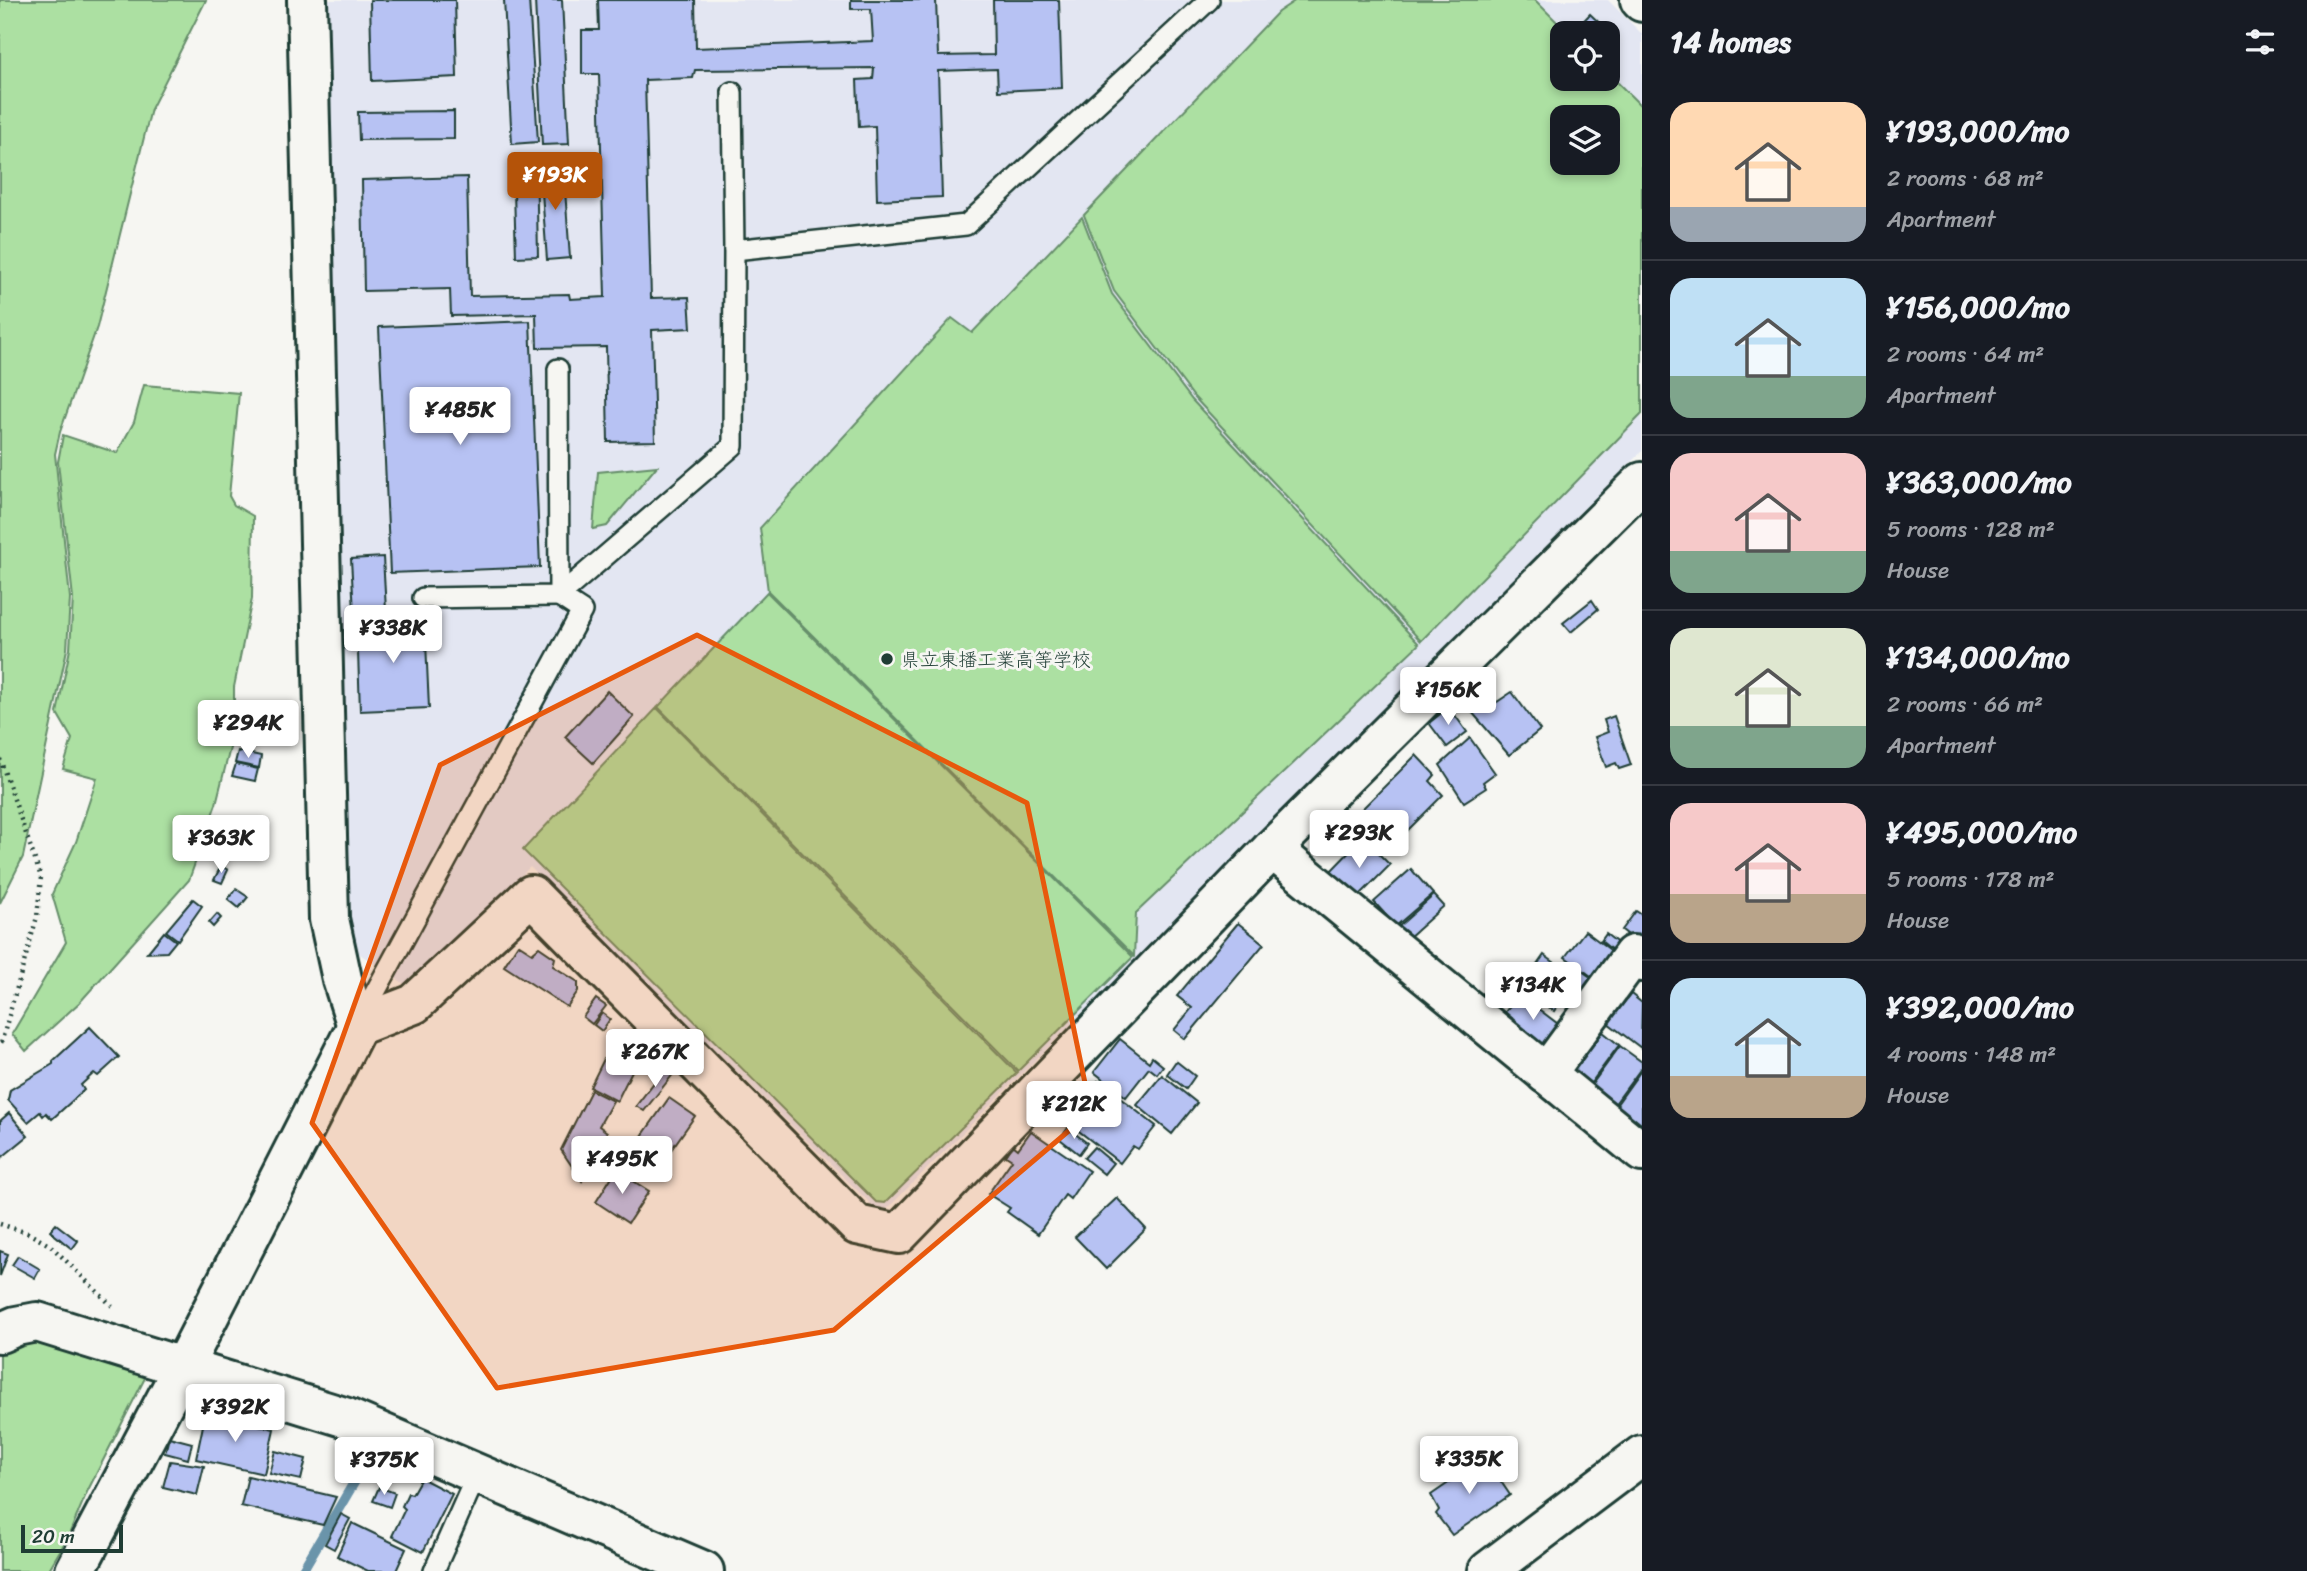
<!DOCTYPE html>
<meta charset="utf-8">
<style>
:root{--surface:#171b24;--page:#242831;--text:#f1f3f6;--muted:#9ea1a6;--line:#363941;--accent:#b45309}
body{margin:0;font-family:Sriracha,"Klee One",sans-serif;background:var(--page);color:var(--text);height:100vh;display:flex;flex-direction:column;font-size:26px;white-space:nowrap}
*{box-sizing:border-box;margin:0}
p{font-size:23px;color:var(--muted)}
.icon{flex:none;width:38px;height:38px;fill:none;stroke:currentColor;stroke-width:2;stroke-linecap:round;stroke-linejoin:round}
.map{position:relative;flex:1;overflow:hidden}
.details{display:flex;flex-direction:column;background:var(--surface);width:665px}
.details>*{flex:none}
.controls{position:absolute;left:1550px;top:21px;display:grid;gap:14px}
.controls a{display:grid;place-items:center;width:70px;height:70px;border-radius:14px;background:var(--surface);box-shadow:0 4px 10px #0003;font-size:35px}
.scale{position:absolute;left:21px;bottom:18px;width:102px;box-sizing:border-box;padding-left:7px;border:4px solid #1f3d34;border-top:0;font-size:19px;line-height:24px;white-space:nowrap;color:#1f3d34;-webkit-text-stroke:5px #f6f6f2;paint-order:stroke}
.price{position:absolute;translate:-50% -60px;padding:0 16px;border-radius:7px;background:#fff;color:#222;font-size:23px;line-height:46px;filter:drop-shadow(0 2px 4px #0008)}
.price::after{content:'';position:absolute;left:50%;top:42px;width:21px;height:16px;margin-left:-10px;background:inherit;clip-path:polygon(0 0,100% 0,50% 100%)}
.price.current{background:var(--accent);color:#fff}
ul{padding:0;list-style:none}
li{display:flex;align-items:center;gap:21px;height:175px;padding:0 28px}
li+li{border-top:2px solid var(--line)}
li span{display:grid;place-items:center;flex:none;width:196px;height:140px;border-radius:21px;color:#555}
li>.icon{margin-inline-start:auto}
span .icon{width:84px;height:84px;fill:#fffc;stroke-width:1}
li b{font-size:30px}
h2{display:flex;justify-content:space-between;align-items:center;height:84px;padding:0 28px;font-size:30px}
main{display:flex;flex:1;min-height:0}
.map>svg:first-child{display:block}
.built{fill:#e3e6f2;fill-rule:evenodd}
.green{fill:#ace0a2;stroke:#668e6b;stroke-width:2;fill-rule:evenodd}
.lines{fill:none;stroke-linecap:round;stroke-linejoin:round}
.stream{stroke:#6b94aa;stroke-width:10}
.building{fill:#b7c2f3;stroke:#1f3d34;stroke-width:2}
.service-casing{stroke:#1f3d34;stroke-width:24}
.minor-casing{stroke:#1f3d34;stroke-width:44}
.tertiary-casing{stroke:#1f3d34;stroke-width:44}
.path{stroke:#1f3d34;stroke-width:4.5;stroke-dasharray:2 5;stroke-linecap:butt}
.service{stroke:#f6f6f2;stroke-width:19}
.minor{stroke:#f6f6f2;stroke-width:38}
.tertiary{stroke:#f6f6f2;stroke-width:38}
.marked{fill:#e8590c;fill-opacity:0.2;stroke:#e8590c;stroke-width:5;stroke-linejoin:round}
.poi-dot{fill:#1f3d34;stroke:#f6f6f2;stroke-width:2.5}
.labels{text-anchor:middle;stroke-width:6;stroke-linejoin:round;paint-order:stroke}
.poi-label{font-size:19px;fill:#1f3d34;stroke:#f6f6f2;text-anchor:start}
</style>
<main>
<div class="map">
<svg width="1642" height="1571" viewBox="0 0 1642 1571">
<rect width="100%" height="100%" fill="#f6f6f2"/>
<filter id="ink" filterUnits="userSpaceOnUse"><feTurbulence type="fractalNoise" baseFrequency=".0143" numOctaves="2"/><feDisplacementMap in="SourceGraphic" scale="14" xChannelSelector="R" yChannelSelector="G"/><feConvolveMatrix kernelMatrix="1 2 1 2 8 2 1 2 1" color-interpolation-filters="sRGB"/></filter>
<g filter="url(#ink)">
<path class="built" d="M321,0h1287l34,34v417l-755,758 -13,-2 -344,-340 -121,120 -61,-41zM1563,33h45v46h-45zM1563,117h45v46h-45z"/>
<g class="green">
<polygon points="0,0 206,0 151,109 97,327 60,432 55,454 70,598 67,649 23,857 0,903"/>
<path d="M1296,0h239l33,33h-5v46h45v-6l34,34v307l-221,227 -227,-244 -80,-106 -30,-76 194,-203zM1563,117h45v46h-45z"/>
<polygon points="1082,217 1112,294 1192,400 1419,644 1136,913 1134,956 768,591 760,528 952,318 972,333"/>
<polygon points="144,385 239,393 229,496 234,505 253,516 252,599 234,687 234,732 216,804 189,880 80,1002 26,1051 12,1034 66,942 52,894 76,842 97,778 63,769 72,739 57,713 70,649 73,598 58,462 63,435 117,453 134,422"/>
<polygon points="657,466 607,526 593,529 598,472"/>
<polygon points="767,592 1133,957 1018,1071 658,707"/>
<polygon points="657,708 1017,1073 885,1203 876,1202 523,850"/>
<polygon points="22,1333 141,1371 146,1376 87,1492 68,1537 48,1571 0,1571 0,1341"/>
</g>
<g class="lines">
<polyline class="stream" points="302,1571 372,1452"/>
</g>
<g class="building">
<polygon points="370,0 455,0 457,77 372,81"/>
<polygon points="504,0 529,0 538,142 512,144"/>
<polygon points="535,0 562,0 569,144 542,145"/>
<polygon points="598,0 695,0 696,48 873,41 871,9 851,9 851,0 936,0 938,56 994,55 993,0 1059,0 1062,88 998,91 997,69 938,71 942,197 877,200 875,126 859,127 857,80 873,79 874,68 695,70 693,78 645,80 651,298 689,297 691,328 652,330 655,441 608,442 606,347 537,348 536,314 451,316 450,289 364,291 362,180 467,177 470,296 569,294 570,299 605,297 599,74 582,74 582,30 599,30"/>
<polygon points="1590,14 1608,31 1606,33 1572,33"/>
<polygon points="454,111 454,139 359,140 358,112"/>
<polygon points="536,158 538,256 516,257 513,159"/>
<polygon points="563,163 570,258 547,260 540,165"/>
<polygon points="530,321 540,567 390,573 379,327"/>
<polygon points="383,557 386,610 354,612 351,559"/>
<polygon points="1592,600 1598,609 1571,632 1563,623"/>
<polygon points="425,620 429,708 360,711 357,622"/>
<polygon points="607,691 634,717 593,763 565,737"/>
<polygon points="1512,692 1540,730 1509,755 1471,711 1488,695 1497,702"/>
<polygon points="1449,707 1467,732 1447,747 1429,723"/>
<polygon points="246,713 290,718 287,742 243,735"/>
<polygon points="1614,716 1631,765 1619,769 1616,763 1606,767 1595,737 1608,732 1604,720"/>
<polygon points="1470,738 1495,773 1483,782 1486,788 1464,802 1440,765"/>
<polygon points="238,751 261,756 259,768 235,763"/>
<polygon points="1416,755 1435,775 1430,781 1443,795 1392,846 1358,813"/>
<polygon points="236,764 258,769 255,781 232,776"/>
<polygon points="1363,838 1390,865 1354,901 1327,875"/>
<polygon points="221,866 228,870 222,883 214,880"/>
<polygon points="1411,869 1433,894 1396,926 1374,902"/>
<polygon points="236,889 248,897 239,908 228,899"/>
<polygon points="1434,895 1444,906 1408,938 1398,927"/>
<polygon points="193,899 202,906 178,940 166,931"/>
<polygon points="1636,911 1642,915 1642,946 1622,930"/>
<polygon points="217,914 221,918 213,927 209,923"/>
<polygon points="1238,923 1264,944 1185,1039 1174,1030 1192,1008 1177,996"/>
<polygon points="1585,931 1617,955 1598,981 1565,957"/>
<polygon points="164,932 176,941 167,952 147,953"/>
<polygon points="1606,934 1624,948 1618,955 1601,941"/>
<polygon points="518,944 532,953 539,947 555,958 553,966 578,982 578,991 567,1007 504,966"/>
<polygon points="1544,955 1576,978 1554,1011 1521,988"/>
<polygon points="1582,971 1599,983 1589,996 1573,984"/>
<polygon points="1519,994 1562,1027 1545,1049 1509,1021 1512,1018 1505,1012"/>
<polygon points="1631,994 1642,1003 1641,1048 1608,1023"/>
<polygon points="596,999 606,1006 592,1024 583,1017"/>
<polygon points="602,1013 610,1019 602,1031 594,1025"/>
<polygon points="90,1027 119,1057 98,1076 94,1073 81,1085 84,1090 52,1119 46,1113 43,1116 40,1112 28,1122 8,1100 10,1090 53,1064 53,1061"/>
<polygon points="1603,1032 1619,1045 1588,1087 1571,1074"/>
<polygon points="614,1039 641,1053 617,1101 590,1087"/>
<polygon points="1120,1039 1149,1062 1152,1057 1163,1066 1157,1074 1149,1068 1126,1097 1094,1072"/>
<polygon points="1620,1046 1642,1062 1642,1067 1614,1105 1590,1087"/>
<polygon points="1176,1061 1195,1076 1186,1089 1167,1074"/>
<polygon points="666,1067 674,1073 644,1111 636,1106"/>
<polygon points="1642,1069 1642,1130 1612,1111"/>
<polygon points="1162,1075 1197,1103 1172,1134 1137,1105"/>
<polygon points="1098,1081 1156,1126 1138,1149 1133,1146 1120,1163 1075,1128 1083,1118 1075,1111"/>
<polygon points="591,1090 613,1101 599,1126 607,1132 582,1181 561,1150"/>
<polygon points="669,1098 695,1116 656,1171 630,1153"/>
<polygon points="9,1113 28,1136 0,1159 0,1121"/>
<polygon points="1068,1128 1087,1143 1079,1154 1060,1139"/>
<polygon points="1031,1131 1089,1171 1070,1199 1065,1195 1038,1234 1007,1212 1010,1208 988,1194 1012,1160 1006,1156 1013,1145 1018,1149"/>
<polygon points="1094,1147 1113,1163 1104,1174 1084,1158"/>
<polygon points="616,1170 649,1191 628,1223 596,1202"/>
<polygon points="1117,1198 1146,1229 1106,1269 1075,1237"/>
<polygon points="56,1224 78,1241 72,1249 50,1231"/>
<polygon points="0,1251 8,1254 0,1276"/>
<polygon points="18,1256 40,1269 35,1278 12,1265"/>
<polygon points="219,1415 274,1429 264,1474 196,1459 205,1416 218,1418"/>
<polygon points="169,1437 192,1443 188,1459 165,1453"/>
<polygon points="275,1451 306,1459 301,1480 269,1473"/>
<polygon points="1485,1458 1510,1495 1452,1535 1436,1514 1439,1510 1431,1495"/>
<polygon points="170,1461 204,1466 197,1495 163,1487"/>
<polygon points="248,1476 336,1497 323,1525 241,1506"/>
<polygon points="421,1478 452,1494 423,1552 392,1536 405,1509 402,1506 408,1493 412,1494"/>
<polygon points="379,1487 395,1493 390,1507 373,1501"/>
<polygon points="341,1514 350,1519 334,1549 325,1544"/>
<polygon points="352,1523 406,1549 396,1571 368,1571 337,1556"/>
</g>
<g class="lines">
<defs>
<g id="service">
<polyline points="734,250 966,225 1209,0"/>
<polyline points="423,598 559,596 733,446 734,250 732,92"/>
<polyline points="359,1022 582,611 559,596 558,369"/>
<polyline points="434,1571 477,1474"/>
</g>
<g id="minor">
<polyline points="307,0 329,919 342,979 357,1026"/>
<polyline points="1640,0 1642,2"/>
<polyline points="1272,849 1642,1152"/>
<polyline points="1546,1074 1633,955 1642,962"/>
<polyline points="0,1333 16,1326 37,1322 347,1418 704,1571"/>
<polyline points="75,1571 182,1369 357,1026 414,1004 531,895 857,1225 899,1234 1272,849 1642,482"/>
</g>
<polyline id="tertiary" points="1488,1571 1642,1455"/>
</defs>
<use href="#service" class="service-casing"/>
<use href="#minor" class="minor-casing"/>
<use href="#tertiary" class="tertiary-casing"/>
<g class="path">
<polyline points="0,759 41,877 37,917 0,1047"/>
<polyline points="0,1224 28,1233 51,1246 112,1306"/>
</g>
<use href="#service" class="service"/>
<use href="#minor" class="minor"/>
<use href="#tertiary" class="tertiary"/>
</g>
</g>
<path class="marked" d="M697,635l330,168 64,309 -257,218 -337,58 -185,-265 128,-358z"/>
<circle class="poi-dot" cx="887" cy="659" r="7"/>
<g class="labels">
<g class="poi-label">
<text x="901" y="666">県立東播工業高等学校</text>
</g>
</g>
</svg>
<div class="controls">
<a><svg class="icon" aria-label="locate" viewBox="0 0 24 24"><circle cx="12" cy="12" r="6"/><path d="M12 2v4M12 18v4M2 12h4M18 12h4"/></svg></a>
<a><svg class="icon" aria-label="layers" viewBox="0 0 24 24"><path d="M12 4l9 5-9 5-9-5zM3 14l9 5 9-5"/></svg></a>
</div>
<div class="scale">20 m</div>
<b class="price current" style="left:555px;top:212px">¥193K</b>
<b class="price" style="left:460px;top:447px">¥485K</b>
<b class="price" style="left:393px;top:665px">¥338K</b>
<b class="price" style="left:1448px;top:727px">¥156K</b>
<b class="price" style="left:248px;top:760px">¥294K</b>
<b class="price" style="left:1359px;top:870px">¥293K</b>
<b class="price" style="left:221px;top:875px">¥363K</b>
<b class="price" style="left:1533px;top:1022px">¥134K</b>
<b class="price" style="left:655px;top:1089px">¥267K</b>
<b class="price" style="left:1074px;top:1141px">¥212K</b>
<b class="price" style="left:622px;top:1196px">¥495K</b>
<b class="price" style="left:235px;top:1444px">¥392K</b>
<b class="price" style="left:1469px;top:1496px">¥335K</b>
<b class="price" style="left:384px;top:1497px">¥375K</b>
</div>
<section class="details">
<h2>14 homes<svg class="icon" aria-label="filters" viewBox="0 0 24 24"><path d="M4 7h16M4 17h16"/><circle cx="9" cy="7" r="2"/><circle cx="15" cy="17" r="2"/></svg></h2>
<ul>
<li><span style="background:linear-gradient(#ffd9b3 75%,#9aa5b1 0)"><svg class="icon" aria-label="home" viewBox="0 0 24 24"><path d="M3 11l9-7 9 7M6 9v11h12V9"/></svg></span><div><b>¥193,000/mo</b><p>2 rooms · 68 m²</p><p>Apartment</p></div></li>
<li><span style="background:linear-gradient(#bfe0f5 70%,#7fa58c 0)"><svg class="icon" aria-label="home" viewBox="0 0 24 24"><path d="M3 11l9-7 9 7M6 9v11h12V9"/></svg></span><div><b>¥156,000/mo</b><p>2 rooms · 64 m²</p><p>Apartment</p></div></li>
<li><span style="background:linear-gradient(#f6c9c9 70%,#7fa58c 0)"><svg class="icon" aria-label="home" viewBox="0 0 24 24"><path d="M3 11l9-7 9 7M6 9v11h12V9"/></svg></span><div><b>¥363,000/mo</b><p>5 rooms · 128 m²</p><p>House</p></div></li>
<li><span style="background:linear-gradient(#dfe7d0 70%,#7fa58c 0)"><svg class="icon" aria-label="home" viewBox="0 0 24 24"><path d="M3 11l9-7 9 7M6 9v11h12V9"/></svg></span><div><b>¥134,000/mo</b><p>2 rooms · 66 m²</p><p>Apartment</p></div></li>
<li><span style="background:linear-gradient(#f6c9c9 65%,#b9a48a 0)"><svg class="icon" aria-label="home" viewBox="0 0 24 24"><path d="M3 11l9-7 9 7M6 9v11h12V9"/></svg></span><div><b>¥495,000/mo</b><p>5 rooms · 178 m²</p><p>House</p></div></li>
<li><span style="background:linear-gradient(#bfe0f5 70%,#b9a48a 0)"><svg class="icon" aria-label="home" viewBox="0 0 24 24"><path d="M3 11l9-7 9 7M6 9v11h12V9"/></svg></span><div><b>¥392,000/mo</b><p>4 rooms · 148 m²</p><p>House</p></div></li>
</ul>
</section>
</main>
